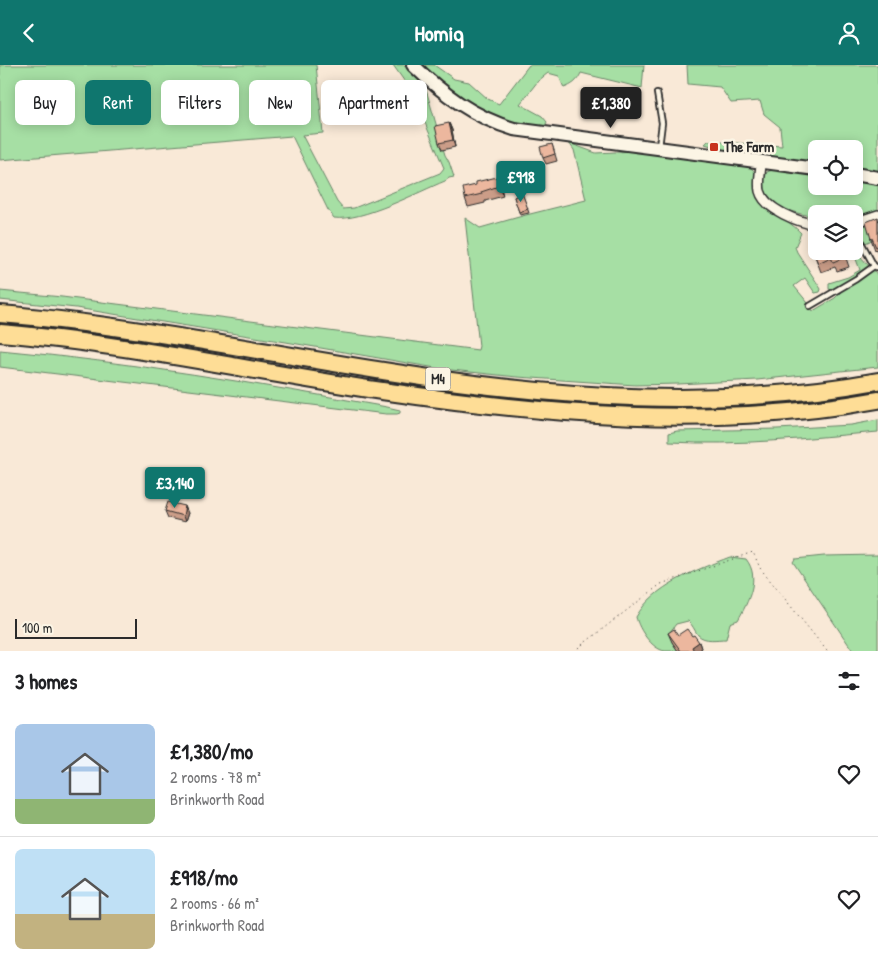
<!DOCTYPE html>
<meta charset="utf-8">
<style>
:root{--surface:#fff;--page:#f6f6f6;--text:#202124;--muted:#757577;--line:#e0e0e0;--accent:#0f766e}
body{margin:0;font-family:"Patrick Hand",sans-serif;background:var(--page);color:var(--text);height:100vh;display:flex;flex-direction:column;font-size:19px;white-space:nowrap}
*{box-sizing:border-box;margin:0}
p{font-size:16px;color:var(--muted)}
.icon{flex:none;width:28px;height:28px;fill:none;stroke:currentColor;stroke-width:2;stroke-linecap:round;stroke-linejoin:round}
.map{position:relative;height:586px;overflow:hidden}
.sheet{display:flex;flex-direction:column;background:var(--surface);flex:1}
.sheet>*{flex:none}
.top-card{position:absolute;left:15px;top:15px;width:500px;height:45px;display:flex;gap:10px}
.fabs{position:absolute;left:808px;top:75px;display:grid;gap:10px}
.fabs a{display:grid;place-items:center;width:55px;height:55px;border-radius:8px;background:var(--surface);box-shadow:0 2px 12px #0003;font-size:25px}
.scale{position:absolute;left:15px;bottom:12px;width:122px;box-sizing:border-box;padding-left:5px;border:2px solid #2b2b2b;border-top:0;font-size:14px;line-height:18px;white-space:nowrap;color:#2b2b2b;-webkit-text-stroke:4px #fcf5e5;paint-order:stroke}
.price{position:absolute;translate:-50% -42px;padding:0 11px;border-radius:5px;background:var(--accent);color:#fff;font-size:16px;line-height:32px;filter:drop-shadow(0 1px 2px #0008)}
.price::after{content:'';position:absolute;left:50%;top:30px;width:15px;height:11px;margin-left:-8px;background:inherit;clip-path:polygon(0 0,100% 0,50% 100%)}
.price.selected{background:#222;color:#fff}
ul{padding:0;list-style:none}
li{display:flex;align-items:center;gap:15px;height:125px;padding:0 15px}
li+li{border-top:1px solid var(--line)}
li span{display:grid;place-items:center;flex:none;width:140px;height:100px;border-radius:8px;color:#555}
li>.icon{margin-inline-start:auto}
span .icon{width:60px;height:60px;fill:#fffc;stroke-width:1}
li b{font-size:21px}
h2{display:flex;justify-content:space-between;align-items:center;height:60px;padding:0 15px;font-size:21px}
.pill{padding:0 18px;border-radius:8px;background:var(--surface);box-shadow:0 2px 12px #0003;font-size:18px;line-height:45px}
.pill.selected{background:var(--accent);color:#fff}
header{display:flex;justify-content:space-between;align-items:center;height:65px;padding:0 15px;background:var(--accent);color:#fff;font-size:22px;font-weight:700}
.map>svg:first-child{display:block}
.green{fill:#a6dfa4;stroke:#688568}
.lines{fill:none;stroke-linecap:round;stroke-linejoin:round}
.service-casing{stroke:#2b2b2b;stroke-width:8}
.minor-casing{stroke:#2b2b2b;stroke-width:12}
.secondary-casing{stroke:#2b2b2b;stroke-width:16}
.motorway-casing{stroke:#2b2b2b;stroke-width:20}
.path{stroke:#2b2b2b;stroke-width:1;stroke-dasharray:1 4;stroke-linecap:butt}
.service{stroke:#fcf5e5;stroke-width:4.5}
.minor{stroke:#fcf5e5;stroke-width:9}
.secondary{stroke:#fcf5e5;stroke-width:12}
.motorway{stroke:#fedd96;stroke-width:16}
.wall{fill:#cb9d88;stroke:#2b2b2b}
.shaded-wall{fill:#a5806f;stroke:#2b2b2b}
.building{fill:#ecb79e;stroke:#2b2b2b}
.poi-dot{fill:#c8321e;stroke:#fcf5e5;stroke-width:2}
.labels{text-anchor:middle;stroke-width:5;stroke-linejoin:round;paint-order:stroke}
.shield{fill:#fcf5e5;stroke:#6a6863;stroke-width:1}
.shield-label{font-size:14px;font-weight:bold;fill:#2b2b2b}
.poi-label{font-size:15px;font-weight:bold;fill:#2b2b2b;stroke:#fcf5e5;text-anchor:start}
</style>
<header><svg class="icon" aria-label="back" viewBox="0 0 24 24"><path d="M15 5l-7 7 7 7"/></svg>Homiq<svg class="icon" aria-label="person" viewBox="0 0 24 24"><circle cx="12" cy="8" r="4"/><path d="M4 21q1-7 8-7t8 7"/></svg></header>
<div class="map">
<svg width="878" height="586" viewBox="0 0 878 586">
<rect width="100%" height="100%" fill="#f9e9d7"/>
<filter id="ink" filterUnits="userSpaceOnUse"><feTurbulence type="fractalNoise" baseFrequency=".02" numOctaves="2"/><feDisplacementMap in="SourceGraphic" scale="10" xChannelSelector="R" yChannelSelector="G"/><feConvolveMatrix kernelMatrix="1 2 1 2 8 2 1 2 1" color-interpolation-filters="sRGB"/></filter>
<g filter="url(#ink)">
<g class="green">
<path d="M0,0h316l7,68 -21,2 35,67 6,7 11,-1 86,-35 4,-5 -32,-76 -19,-27h13l19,21 20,69 4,7 5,15 -5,1 -4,3c-27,11 -83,41 -111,37l-6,-8 -36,-74 -292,24z"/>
<path d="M420,0h14l20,14 15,3 19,17 11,5 30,-39h115l-2,23 -61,-15c-4,9 -9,12 -17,15l-5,-12 -11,-3 -10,8 -18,23 22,12 5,6 -3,6 -34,-5 -52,-25z"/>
<polygon points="687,0 878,0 878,106 854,103 854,84 816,84 816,98 738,89 705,79 708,76 782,81 780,62 764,49 760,36 731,38 720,22 688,19"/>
<path d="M569,78l27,10 38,-2 113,15c16,6 6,23 13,35 5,8 24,17 32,24 3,2 6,5 9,8l-6,14 2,5 24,37 -1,3 -5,1 -10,-15 -11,8 14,17 5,8 22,-13 9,-9 -12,1 -3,-1v-6l19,-6 12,-7 -7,-19 1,-24 14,-4 4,15 -2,3 -12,5c-1,13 14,20 20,30v91l-121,13 -79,4 -43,1 -118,-8 -75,-8 -156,-27 -210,-34 -76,-8v-9l62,6 416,53 1,-4 -14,-128 15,10 46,-13 60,-15 -12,-50z"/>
<path d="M775,104l41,6v11h38v-6l24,3v29l-24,6v-4h-38v3c-23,-4 -64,-13 -49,-45z"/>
<path d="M0,285c130,12 258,34 387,57l13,3v3l-3,1h-11l-386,-47z"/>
<path d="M878,355v12c-70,6 -138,14 -209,10v-9l8,-2 100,-2 74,-4z"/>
<polygon points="878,490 878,586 853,586 793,497 795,494 824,491"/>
<path d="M730,492l16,2c15,19 2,43 -8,61l-8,3 -4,16c-9,0 -21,3 -28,-4 -4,-5 -5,-10 -10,-14l-12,3 -6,8 2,10 6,9c-4,0 -9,0 -13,0 -13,-2 -26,-21 -29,-34 18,-32 60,-47 94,-60z"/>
</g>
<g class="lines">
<defs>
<g id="service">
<polyline points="657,28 662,58 659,82"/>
<polyline points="854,164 874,201 878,203"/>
<polyline points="810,241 856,214 874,201"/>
</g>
<g id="minor">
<path d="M761,97c0,9 -3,20 -1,29 5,19 39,31 56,34"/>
<polyline points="854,158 878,150"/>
</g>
<g id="secondary">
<path d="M413,0c30,29 60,52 101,64l302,40"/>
<polyline points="854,109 878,113"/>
</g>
<g id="motorway">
<path d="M0,249c133,11 264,39 396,59 159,25 323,37 482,8"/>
<path d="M0,268c129,11 255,39 382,58 164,24 332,39 496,9"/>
</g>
</defs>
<use href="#service" class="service-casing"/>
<use href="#minor" class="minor-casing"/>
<use href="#secondary" class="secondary-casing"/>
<use href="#motorway" class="motorway-casing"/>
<polyline class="path" points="574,586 661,519 753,487 760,503 827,586"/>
<use href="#service" class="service"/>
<use href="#minor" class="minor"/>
<use href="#secondary" class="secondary"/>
<use href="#motorway" class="motorway"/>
</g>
<g class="wall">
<polygon points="449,58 452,65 455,82 442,85 439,78"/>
<polygon points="552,79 557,96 546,99 543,93"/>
<polygon points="538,97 543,112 518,120 513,105"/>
<polygon points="510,103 514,116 507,118 503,105"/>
<polygon points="497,112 503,131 485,136 485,138 468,142 465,133 476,120"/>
<polygon points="522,128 529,148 520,150 514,132"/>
<polygon points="878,152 878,188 876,184 875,185 871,174"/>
<polygon points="813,186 848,186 850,192 846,193 849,202 837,206 835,202 821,207"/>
<polygon points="165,446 188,448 185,457 168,453"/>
<polygon points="668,568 678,570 692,571 699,577 702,586 678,586 672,577"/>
</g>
<g class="shaded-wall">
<polygon points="449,58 452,65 455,82 453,75"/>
<polygon points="497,112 501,122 503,131 499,121"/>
<polygon points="185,441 188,448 185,457 183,451"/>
<polygon points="699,577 702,586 693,586 692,582"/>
</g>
<g class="building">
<polygon points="449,58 453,75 439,78 435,61"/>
<polygon points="552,79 555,89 543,93 540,82"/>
<polygon points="529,97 532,99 538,97 541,106 516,113 513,105 526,101"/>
<polygon points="510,103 513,113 506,115 503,105"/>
<polygon points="497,112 499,121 481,127 482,129 465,133 463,123 476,120 476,117"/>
<polygon points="522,128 528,144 519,147 514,132"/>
<polygon points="878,152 878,181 876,182 872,173 871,174 866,157"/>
<polygon points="816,185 816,186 843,186 845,192 833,197 831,192 818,198 813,186"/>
<polygon points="168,437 185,441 183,451 165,446"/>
<polygon points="674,564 678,570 687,564 692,571 694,570 699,577 692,582 694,586 681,586 668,568"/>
</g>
</g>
<rect class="poi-dot" x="709" y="77" width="10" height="10" rx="2.5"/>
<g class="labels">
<rect class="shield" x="425.5" y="302.5" width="25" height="23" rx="4"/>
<g class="shield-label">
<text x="438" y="319">M4</text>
</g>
<g class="poi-label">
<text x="724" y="87">The Farm</text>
</g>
</g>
</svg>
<div class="fabs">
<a><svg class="icon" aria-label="locate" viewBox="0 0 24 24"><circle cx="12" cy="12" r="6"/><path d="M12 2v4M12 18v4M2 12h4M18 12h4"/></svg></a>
<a><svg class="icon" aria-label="layers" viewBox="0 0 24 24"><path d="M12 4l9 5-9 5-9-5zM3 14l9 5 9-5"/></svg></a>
</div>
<div class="scale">100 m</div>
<b class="price selected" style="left:611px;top:64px">£1,380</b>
<b class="price" style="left:521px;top:138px">£918</b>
<b class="price" style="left:175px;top:444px">£3,140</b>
<div class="top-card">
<a class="pill">Buy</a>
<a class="pill selected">Rent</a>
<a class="pill">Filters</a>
<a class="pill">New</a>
<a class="pill">Apartment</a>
</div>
</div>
<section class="sheet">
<h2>3 homes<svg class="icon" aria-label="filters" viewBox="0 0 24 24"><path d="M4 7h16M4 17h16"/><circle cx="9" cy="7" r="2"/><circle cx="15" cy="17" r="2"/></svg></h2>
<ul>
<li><span style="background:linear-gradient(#a9c7e8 75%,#8fb573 0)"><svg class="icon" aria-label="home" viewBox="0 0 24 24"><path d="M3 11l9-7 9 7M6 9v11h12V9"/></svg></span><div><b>£1,380/mo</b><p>2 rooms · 78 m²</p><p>Brinkworth Road</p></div><svg class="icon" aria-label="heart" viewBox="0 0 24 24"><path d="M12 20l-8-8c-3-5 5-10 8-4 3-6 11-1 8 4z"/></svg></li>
<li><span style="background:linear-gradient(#bfe0f5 65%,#c2b280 0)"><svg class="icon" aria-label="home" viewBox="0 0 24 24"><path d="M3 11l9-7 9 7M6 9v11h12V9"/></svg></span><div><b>£918/mo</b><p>2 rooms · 66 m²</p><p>Brinkworth Road</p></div><svg class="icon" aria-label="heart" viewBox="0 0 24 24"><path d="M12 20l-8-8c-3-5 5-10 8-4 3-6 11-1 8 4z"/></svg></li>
</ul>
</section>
